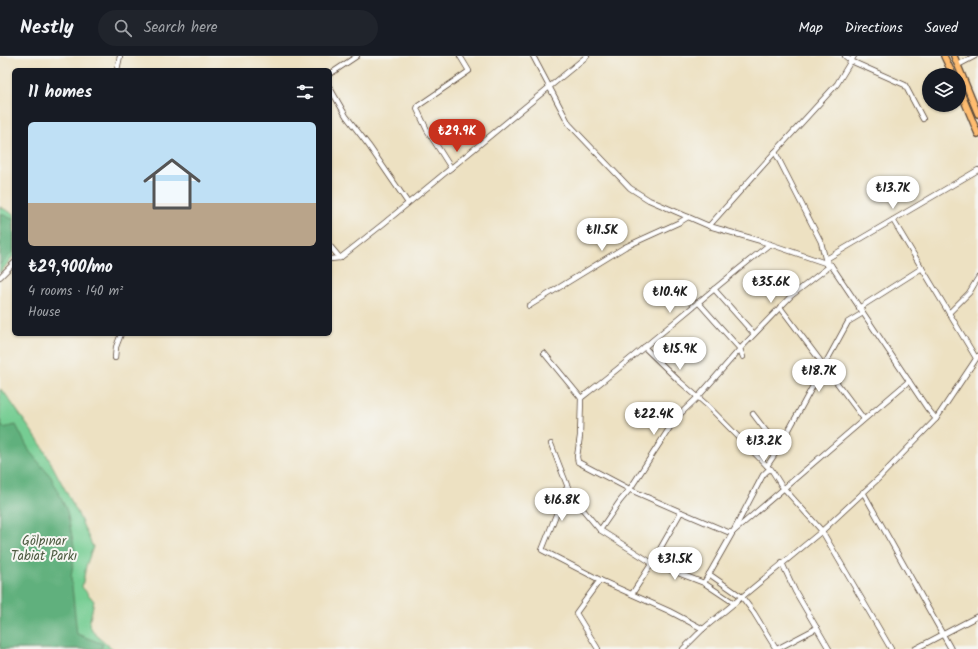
<!DOCTYPE html>
<meta charset="utf-8">
<style>
:root{--surface:#171b24;--page:#20242c;--text:#f1f3f6;--muted:#9ea1a6;--line:#363941;--accent:#c8321e}
body{margin:0;font-family:Kalam,sans-serif;background:var(--page);color:var(--text);height:100vh;display:flex;flex-direction:column;font-size:15px;white-space:nowrap}
*{box-sizing:border-box;margin:0}
p{font-size:13px;color:var(--muted)}
.icon{flex:none;width:22px;height:22px;fill:none;stroke:currentColor;stroke-width:2;stroke-linecap:round;stroke-linejoin:round}
.map{position:relative;flex:1;overflow:hidden}
.panel{position:absolute;left:12px;top:12px;width:320px;height:268px;display:flex;flex-direction:column;background:var(--surface);border-radius:6px;box-shadow:0 1px 3px #0004}
.panel>*{flex:none}
.fabs{position:absolute;left:922px;top:12px;display:grid;gap:8px}
.fabs a{display:grid;place-items:center;width:44px;height:44px;border-radius:50%;background:var(--surface);box-shadow:0 1px 3px #0004;font-size:20px}
.price{position:absolute;translate:-50% -34px;padding:0 9px;border-radius:14px;background:#fff;color:#222;font-size:13px;line-height:26px;filter:drop-shadow(0 1px 2px #0008)}
.price::after{content:'';position:absolute;left:50%;top:24px;width:12px;height:9px;margin-left:-6px;background:inherit;clip-path:polygon(0 0,100% 0,50% 100%)}
.price.selected{background:var(--accent);color:#fff}
ul{padding:0;list-style:none}
li{display:grid;align-content:center;gap:8px;height:212px;padding:0 16px}
li+li{border-top:1px solid var(--line)}
li span{display:grid;place-items:center;height:124px;border-radius:6px;color:#555}
li>.icon{margin-inline-start:auto}
span .icon{width:72px;height:72px;fill:#fffc;stroke-width:1}
li b{font-size:17px}
h2{display:flex;justify-content:space-between;align-items:center;height:48px;padding:0 16px;font-size:17px}
header{display:flex;align-items:center;gap:24px;box-sizing:border-box;height:56px;padding:0 20px;background:var(--surface);border-bottom:1px solid var(--line)}
header strong{font-size:19px}
nav{display:flex;gap:22px;margin-inline-start:auto;font-size:14px}
.search{width:280px;height:36px;background:var(--page);display:flex;align-items:center;gap:10px;box-sizing:border-box;padding:0 14px;border-radius:22px;color:var(--muted);font-size:15px}
.map>svg:first-child{display:block}
.green{fill:#76cd93;stroke:#587c58}
.forest{fill:#60b07d;stroke:#4e6d4e}
.lines{fill:none;stroke-linecap:round;stroke-linejoin:round}
.minor-casing{stroke:#564537;stroke-width:6}
.major-casing{stroke:#564537;stroke-width:8}
.minor{stroke:#fff;stroke-width:4.5}
.major{stroke:#febc70;stroke-width:5.5}
.labels{text-anchor:middle;stroke-width:4;stroke-linejoin:round;paint-order:stroke}
.park-label{font-size:13px;fill:#4d5b41;stroke:#f6f6f2}
</style>
<header>
<strong>Nestly</strong>
<div class="search"><svg class="icon" aria-label="search" viewBox="0 0 24 24"><circle cx="10" cy="10" r="6"/><path d="M15 15l6 6"/></svg>Search here</div>
<nav><a>Map</a><a>Directions</a><a>Saved</a></nav>
</header>
<div class="map">
<svg width="978" height="593" viewBox="0 0 978 593">
<rect width="100%" height="100%" fill="#f6f6f2"/>
<filter id="ink" filterUnits="userSpaceOnUse"><feTurbulence type="fractalNoise" baseFrequency=".025" numOctaves="2"/><feDisplacementMap in="SourceGraphic" scale="8" xChannelSelector="R" yChannelSelector="G"/><feConvolveMatrix kernelMatrix="1 2 1 2 8 2 1 2 1" color-interpolation-filters="sRGB"/></filter>
<filter id="wash" filterUnits="userSpaceOnUse"><feTurbulence type="fractalNoise" baseFrequency=".012" numOctaves="4" result="noise"/><feDisplacementMap in="SourceGraphic" scale="16" xChannelSelector="R" yChannelSelector="G"/><feGaussianBlur stdDeviation="0.9" result="paint"/><feColorMatrix in="noise" values="0 0 0 0 0 0 0 0 0 0 0 0 0 0 0 0 0 1.4 0 .05"/><feComposite in="paint" operator="in"/></filter>
<g filter="url(#wash)">
<rect width="100%" height="100%" fill="#ede1c2"/>
<g class="green">
<polygon points="0,151 14,158 14,199 0,217"/>
<polygon points="0,333 4,336 42,390 77,456 93,491 86,510 82,531 94,545 89,568 94,577 113,593 0,593"/>
</g>
<g class="forest">
<polygon points="0,157 14,164 14,195 0,209"/>
<polygon points="0,364 3,372 16,369 30,396 51,421 67,455 75,495 71,521 77,578 103,588 101,593 59,593 58,592 55,593 0,593"/>
</g>
</g>
<g filter="url(#ink)">
<g class="lines">
<defs>
<g id="minor">
<polyline points="533,0 569,68 630,132 649,144 709,170 761,185 831,209 927,352 936,363"/>
<polyline points="845,0 851,5 905,29 923,63"/>
<polyline points="958,9 975,0"/>
<polyline points="117,14 120,0"/>
<polyline points="330,18 357,0"/>
<polyline points="330,32 346,60 369,90 408,147"/>
<polyline points="775,96 821,186 826,206"/>
<polyline points="451,112 427,74 417,53 418,50 469,15 460,0"/>
<polyline points="893,164 976,302"/>
<polyline points="709,170 775,96 837,28 854,0"/>
<polyline points="330,190 340,202"/>
<polyline points="330,203 340,202 383,168 587,0"/>
<polyline points="826,208 828,202 978,114"/>
<polyline points="0,221 14,207"/>
<polyline points="714,233 754,278"/>
<polyline points="529,250 625,191 680,166 688,161"/>
<polyline points="780,251 864,363"/>
<polyline points="859,252 922,212"/>
<polyline points="949,257 969,237 978,222"/>
<polyline points="644,291 678,324 707,349 769,412"/>
<polyline points="544,297 581,342 580,380 577,401 578,406 633,435 681,456"/>
<polyline points="743,301 740,293 791,240 831,209"/>
<polyline points="115,302 116,291 121,278"/>
<path d="M581,342c65,-50 125,-104 189,-154"/>
<polyline points="753,358 779,392"/>
<polyline points="551,388 567,429 574,443 600,474 652,507 681,456 728,476 733,476 763,419 767,415 771,413 781,429 822,475 891,593"/>
<polyline points="767,410 779,392 848,266 863,257"/>
<polyline points="567,431 542,494 600,524"/>
<polyline points="863,436 951,593"/>
<polyline points="600,474 620,445 630,433 676,362 698,341 740,293 698,246"/>
<polyline points="782,507 795,535 829,593"/>
<polyline points="709,518 742,541 754,557 776,593"/>
<polyline points="632,538 652,507 704,527"/>
<polyline points="734,547 704,527 733,476 909,325"/>
<polyline points="598,593 576,557 600,524 669,555 703,573"/>
<polyline points="683,593 703,573 822,475 879,422 936,363 978,300"/>
<polyline points="777,593 817,572"/>
<polyline points="915,593 978,560"/>
</g>
<g id="major">
<polyline points="944,0 953,19"/>
<polyline points="954,0 978,58"/>
<polyline points="959,32 978,78"/>
</g>
</defs>
<use href="#minor" class="minor-casing"/>
<use href="#major" class="major-casing"/>
<use href="#minor" class="minor"/>
<use href="#major" class="major"/>
</g>
</g>
<g class="labels">
<g class="park-label">
<text x="44" y="489">Gölpınar<tspan x="44" dy="15">Tabiat Parkı</tspan></text>
</g>
</g>
</svg>
<div class="fabs">
<a><svg class="icon" aria-label="layers" viewBox="0 0 24 24"><path d="M12 4l9 5-9 5-9-5zM3 14l9 5 9-5"/></svg></a>
</div>
<b class="price selected" style="left:457px;top:97px">₺29.9K</b>
<b class="price" style="left:893px;top:154px">₺13.7K</b>
<b class="price" style="left:602px;top:196px">₺11.5K</b>
<b class="price" style="left:771px;top:248px">₺35.6K</b>
<b class="price" style="left:670px;top:258px">₺10.4K</b>
<b class="price" style="left:680px;top:315px">₺15.9K</b>
<b class="price" style="left:819px;top:337px">₺18.7K</b>
<b class="price" style="left:654px;top:380px">₺22.4K</b>
<b class="price" style="left:764px;top:407px">₺13.2K</b>
<b class="price" style="left:562px;top:466px">₺16.8K</b>
<b class="price" style="left:675px;top:525px">₺31.5K</b>
<section class="panel">
<h2>11 homes<svg class="icon" aria-label="filters" viewBox="0 0 24 24"><path d="M4 7h16M4 17h16"/><circle cx="9" cy="7" r="2"/><circle cx="15" cy="17" r="2"/></svg></h2>
<ul>
<li><span style="background:linear-gradient(#bfe0f5 65%,#b9a48a 0)"><svg class="icon" aria-label="home" viewBox="0 0 24 24"><path d="M3 11l9-7 9 7M6 9v11h12V9"/></svg></span><div><b>₺29,900/mo</b><p>4 rooms · 140 m²</p><p>House</p></div></li>
</ul>
</section>
</div>
